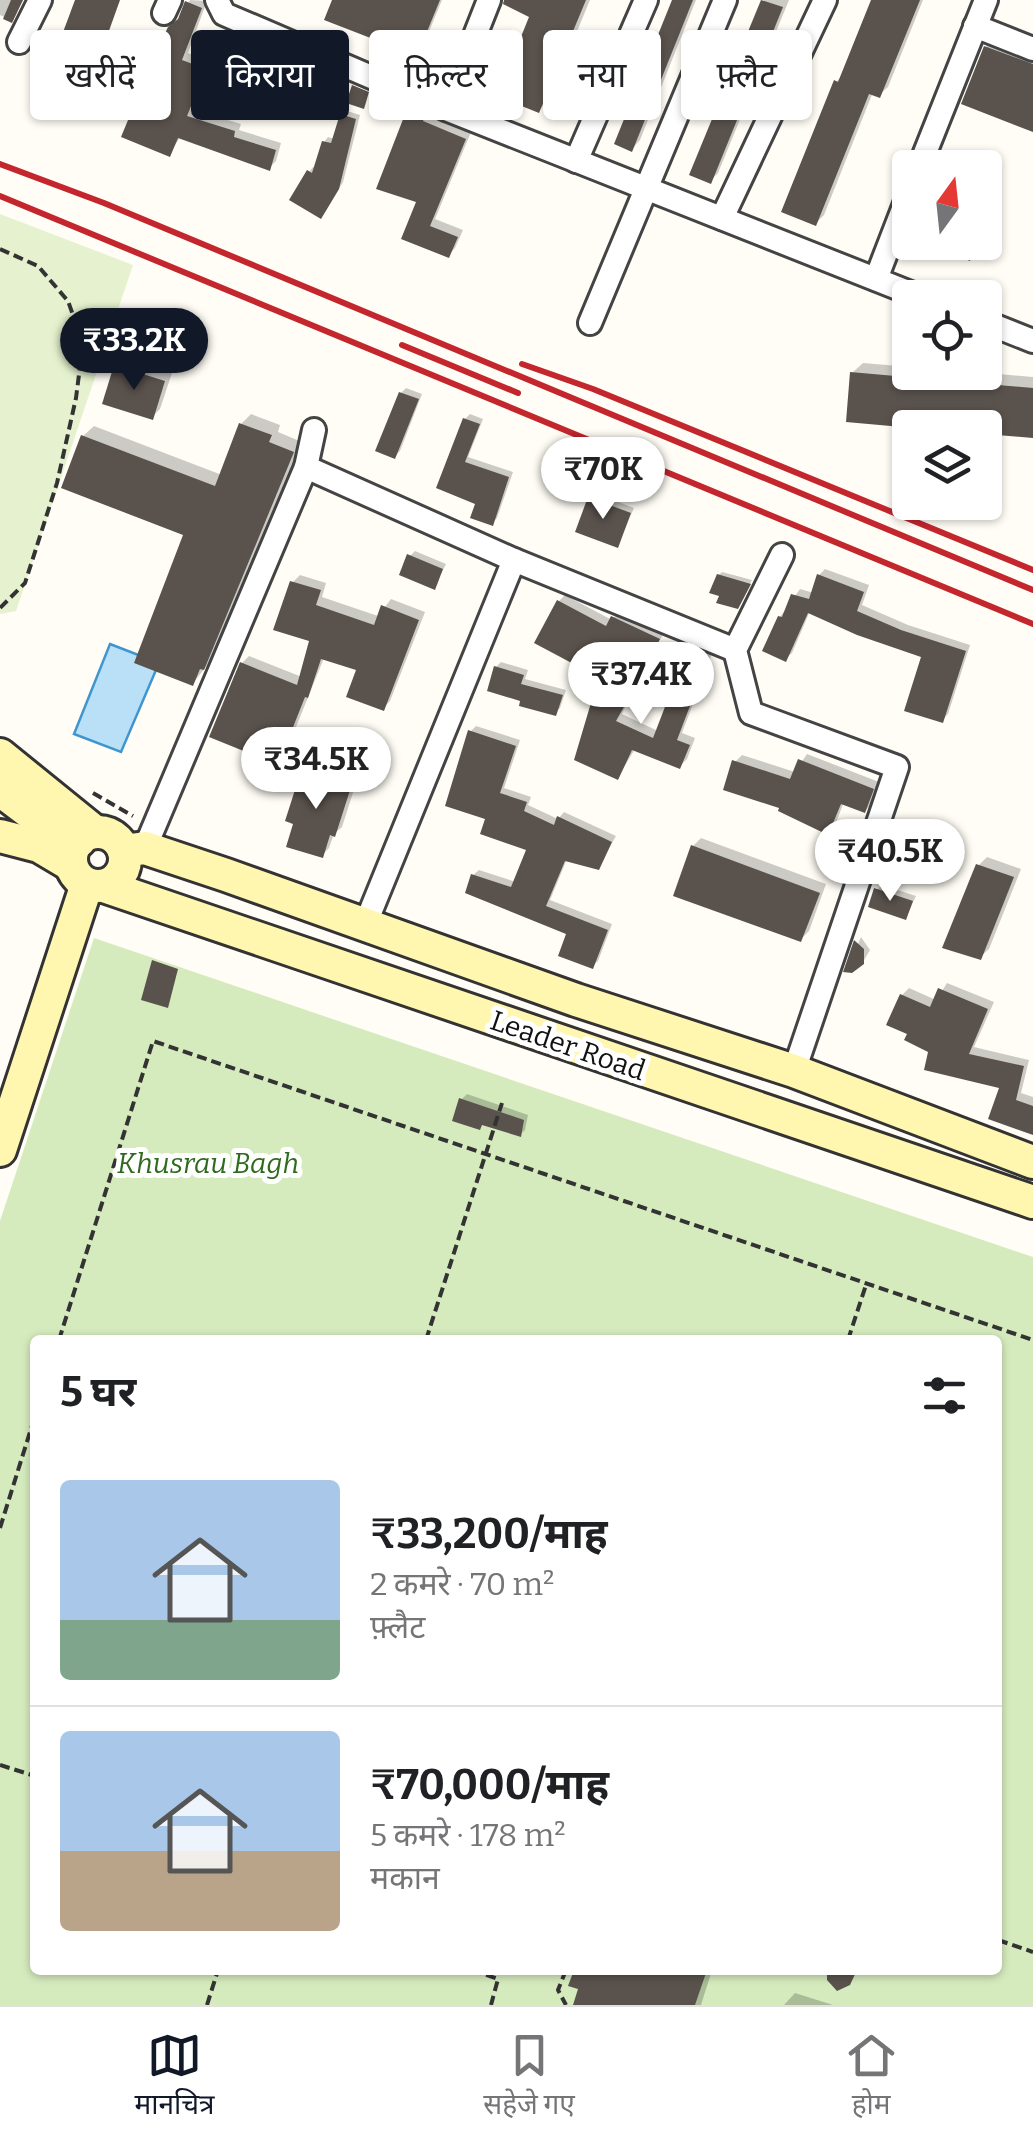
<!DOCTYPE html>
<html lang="hi">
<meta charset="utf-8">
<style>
:root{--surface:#fff;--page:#f2f2f2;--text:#202124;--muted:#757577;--line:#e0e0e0;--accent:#111827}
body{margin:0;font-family:Bitter,"Noto Sans Devanagari",serif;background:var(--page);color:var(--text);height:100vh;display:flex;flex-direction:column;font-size:38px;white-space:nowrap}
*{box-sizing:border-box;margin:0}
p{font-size:32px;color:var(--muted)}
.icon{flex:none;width:55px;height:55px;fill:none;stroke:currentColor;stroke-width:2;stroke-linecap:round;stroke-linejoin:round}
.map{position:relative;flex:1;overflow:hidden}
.panel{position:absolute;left:30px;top:1335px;width:972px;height:640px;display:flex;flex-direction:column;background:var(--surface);border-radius:10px;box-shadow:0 2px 8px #0004}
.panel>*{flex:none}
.hud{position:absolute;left:30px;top:30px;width:975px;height:90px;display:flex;gap:20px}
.needle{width:65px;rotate:15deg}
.controls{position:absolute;left:892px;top:150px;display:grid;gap:20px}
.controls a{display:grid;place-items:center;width:110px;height:110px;border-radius:10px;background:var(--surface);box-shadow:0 2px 8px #0004;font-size:50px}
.price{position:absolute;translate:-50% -85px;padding:0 22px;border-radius:35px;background:#fff;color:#222;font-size:32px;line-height:65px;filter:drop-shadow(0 2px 5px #0008)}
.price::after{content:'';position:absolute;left:50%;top:60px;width:30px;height:22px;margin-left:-15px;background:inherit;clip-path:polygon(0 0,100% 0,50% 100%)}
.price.current{background:var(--accent);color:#fff}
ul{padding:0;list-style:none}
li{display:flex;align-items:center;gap:30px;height:250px;padding:0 30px}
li+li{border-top:2px solid var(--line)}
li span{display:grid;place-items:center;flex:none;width:280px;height:200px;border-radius:10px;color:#555}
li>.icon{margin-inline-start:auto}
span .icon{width:120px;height:120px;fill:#fffc;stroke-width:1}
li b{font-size:42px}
h2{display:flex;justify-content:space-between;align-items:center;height:120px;padding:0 30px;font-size:42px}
.chip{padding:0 35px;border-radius:10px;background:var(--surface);box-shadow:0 2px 8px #0004;font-size:35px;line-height:90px}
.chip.current{background:var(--accent);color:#fff}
.dock{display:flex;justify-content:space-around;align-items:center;height:140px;border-top:2px solid var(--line);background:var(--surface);font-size:28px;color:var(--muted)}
.dock a{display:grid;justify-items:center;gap:5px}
.dock .current{color:var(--accent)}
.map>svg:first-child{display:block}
.green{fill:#d5ebbd;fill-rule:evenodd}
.pitch{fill:#e6f2cf}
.water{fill:#b9e0f7;stroke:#3f96cf;stroke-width:2.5}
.shadow{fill:#0003}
.building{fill:#5a524d}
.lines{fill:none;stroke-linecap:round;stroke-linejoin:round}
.street-casing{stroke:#444;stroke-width:28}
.secondary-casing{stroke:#333;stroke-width:38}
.path{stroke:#333;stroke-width:4;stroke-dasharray:10 5;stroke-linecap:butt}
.street{stroke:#fff;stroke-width:22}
.secondary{stroke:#fff6b0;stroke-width:32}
.rail{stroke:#c4262e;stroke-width:6}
.labels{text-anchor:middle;stroke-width:10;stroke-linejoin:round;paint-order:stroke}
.street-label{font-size:28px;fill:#111;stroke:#fff}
.park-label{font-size:28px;font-style:italic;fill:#2f6b1f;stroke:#fff}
</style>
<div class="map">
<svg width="1033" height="2005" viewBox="0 0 1033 2005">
<rect width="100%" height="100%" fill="#fffdf5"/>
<path class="green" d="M94,938l939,319v748h-1033v-784zM35,1340h963v630h-963z"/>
<polygon class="pitch" points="0,214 133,265 16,611 0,614"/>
<polygon class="water" points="110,644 159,663 121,752 74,734"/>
<g class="shadow">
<polygon points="0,0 23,0 11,20 0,15"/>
<polygon points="77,0 92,0 73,68 96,75 87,99 80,106 44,93"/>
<polygon points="190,0 207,1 188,53 211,62 192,109 241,124 239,130 281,143 276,161 269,168 181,136 169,154 181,18"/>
<polygon points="334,0 442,0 423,46 417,53"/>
<polygon points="505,0 590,0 549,99 539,110 533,16"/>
<polygon points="675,0 696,0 640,140 632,149"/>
<polygon points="764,0 789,0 718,173 710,181 693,174"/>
<polygon points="874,0 923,0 888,87 879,95 873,92 824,215 816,223 836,82 844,74"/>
<polygon points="996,37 1033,50 1033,129 986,47"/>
<polygon points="242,46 313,73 304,93 299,98 237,51"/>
<polygon points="416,103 430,109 429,114 471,132 435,219 463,230 455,248 448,255 404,238 419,201 409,110"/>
<polygon points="347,111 360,115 343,182 325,212 309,172 313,167 316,169 324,142 328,137 335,139"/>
<polygon points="985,183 997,188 985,222"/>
<polygon points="124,358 172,373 160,409 152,417 116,366"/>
<polygon points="863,363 910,367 910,372 977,372 1033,377 1033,435 985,431 985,428 852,373"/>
<polygon points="406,388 422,394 400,451 395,456 401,393"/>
<polygon points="251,414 280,425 278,432 302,442 214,657 193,683 187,533 83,436 94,426 222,475 241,424"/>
<polygon points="470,414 483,419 468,457 513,472 497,518 492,523 478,502 439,487 465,419"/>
<polygon points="595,493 634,508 617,546 590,498"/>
<polygon points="415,551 446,564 434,587 410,556"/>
<polygon points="825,569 869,585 862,605 908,625 970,645 948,714 942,720 924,656 810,611 792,653 785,659 780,617 800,589 814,593 819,575"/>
<polygon points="722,572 752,580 738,606 719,575"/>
<polygon points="300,575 326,583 322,597 378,616 391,599 425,612 390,701 383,708 360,668 324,658 285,754 278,762 242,663 249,656 302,677 312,639 293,582"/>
<polygon points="565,595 612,620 619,611 664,633 630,691 559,601"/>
<polygon points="697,642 714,648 682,733 695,738 687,759 680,766 635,749 618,777 596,697 603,690 629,698 622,714 658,731 690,649"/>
<polygon points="501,662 528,670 525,679 566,690 560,708 555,713 523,699 496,667"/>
<polygon points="476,726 520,740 504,788 531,797 528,805 558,819 564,812 616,836 598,868 567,859 550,900 612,924 598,961 592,966 569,933 473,875 479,870 516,882 530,848 488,817 470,732"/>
<polygon points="807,754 879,782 872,804 865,811 844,802 835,825 828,832 782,806 735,762 742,755 795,772"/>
<polygon points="311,762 358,777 342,827 334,834 329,848 322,855 304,769"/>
<polygon points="907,836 925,842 914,864 902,841"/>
<polygon points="701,838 826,884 809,931 801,939 693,846"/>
<polygon points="987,857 1021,869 989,949 980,957 979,865"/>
<polygon points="882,885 916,896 906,917 877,890"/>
<polygon points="861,937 870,950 863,962 847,969"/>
<polygon points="947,983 994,1002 974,1047 1029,1060 1021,1093 1033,1097 1033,1132 1002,1086 931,1051 902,995 909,988 936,1000"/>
<polygon points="467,1094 528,1115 525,1130 520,1135 483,1123 462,1099"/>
<polygon points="576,1970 712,1970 701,2005 580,2005"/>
<polygon points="795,1993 833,2005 784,2005"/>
</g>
<g class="building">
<polygon points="11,0 23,0 12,23 3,19"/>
<polygon points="75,0 120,0 81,109 40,94"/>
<polygon points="332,0 440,0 417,56 324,20"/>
<polygon points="504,0 586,0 539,113 497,96 529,17 503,4"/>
<polygon points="672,0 693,0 632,152 614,144"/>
<polygon points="761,0 783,7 711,184 689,175"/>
<polygon points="871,0 920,0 880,98 869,94 816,226 781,212 834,80 838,82"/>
<polygon points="185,1 202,8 182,60 206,69 187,116 235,131 234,137 276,150 270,171 178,138 170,157 121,137 157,50 168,27 178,19"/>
<polygon points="984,46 1033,64 1033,132 961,104"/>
<polygon points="235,49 309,78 300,101 227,71"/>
<polygon points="352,85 369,92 364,109 346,103"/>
<polygon points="407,109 425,116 423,121 466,139 430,226 458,237 449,258 401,239 416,202 376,189"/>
<polygon points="340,114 356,119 339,189 321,219 289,200 307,170 312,173 322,141 331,143"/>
<polygon points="925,242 977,242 970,261"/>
<polygon points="114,365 165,381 153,420 102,404"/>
<polygon points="850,372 1033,388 1033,438 985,434 985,428 913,428 846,422"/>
<polygon points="399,392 419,399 395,459 375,451"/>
<polygon points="463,418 480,424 465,462 509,477 493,526 470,518 475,504 436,488"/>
<polygon points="239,423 272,435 269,442 294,452 204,670 200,669 193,686 134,663 183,535 61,488 81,435 215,486"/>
<polygon points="588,497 631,513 618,548 575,532"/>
<polygon points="407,554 443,569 435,590 399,575"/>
<polygon points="717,574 751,584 738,609 716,603 719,596 709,593"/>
<polygon points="817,574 864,592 857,611 901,630 966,651 943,723 904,711 921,657 857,635 808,613 786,662 762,651 778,616 782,617 791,594 809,599"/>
<polygon points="290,581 321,590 316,605 374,625 381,605 419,620 384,711 346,697 356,670 321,659 308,698 305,697 278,765 209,737 240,662 297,685 309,641 273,630"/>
<polygon points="557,600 606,626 611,616 660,639 630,694 534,643"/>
<polygon points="688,647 709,656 677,740 690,745 680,769 632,750 618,780 574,760 593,696 625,705 616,721 653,738"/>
<polygon points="494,666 524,675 521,684 563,695 556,716 519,706 520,701 487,691"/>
<polygon points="468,730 516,746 500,793 527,802 524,811 554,825 557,816 612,842 599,870 565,861 546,906 608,930 593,969 558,956 566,934 465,893 471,874 511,887 526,850 480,834 485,819 445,806"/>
<polygon points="798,759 874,789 865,813 841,804 828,835 778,811 779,808 723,790 732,760 790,779"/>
<polygon points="302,768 352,784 335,837 330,835 323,858 286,847 293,824 285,821"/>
<polygon points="900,840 922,847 915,867 894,860"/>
<polygon points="691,845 820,893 801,942 673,896"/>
<polygon points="976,864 1014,877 981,960 942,948"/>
<polygon points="874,888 913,901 906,920 868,907"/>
<polygon points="854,940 864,949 864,964 852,973 843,972"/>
<polygon points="152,960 178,969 168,1008 141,1000"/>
<polygon points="938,988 988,1009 969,1054 1024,1066 1016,1100 1033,1106 1033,1135 988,1119 999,1088 924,1070 928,1052 904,1040 907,1034 886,1025 900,994 930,1007"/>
<polygon points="459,1098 524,1120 521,1137 482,1125 480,1130 452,1121"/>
<polygon points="574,1970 707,1970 695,2005 573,2005 578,1989 568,1986"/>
<polygon points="827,1970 857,1970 850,1985 837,1991 827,1980"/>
</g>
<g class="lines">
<defs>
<g id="street">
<polyline points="217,0 224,14 446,109 923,298"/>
<polyline points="164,13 170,0"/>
<polyline points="975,26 1033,49"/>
<polyline points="19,42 40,0"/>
<polyline points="446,109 489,0"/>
<polyline points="576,161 646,0"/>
<polyline points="919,168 986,0"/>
<polyline points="722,218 825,0"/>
<polyline points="876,279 910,191"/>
<polyline points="985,322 1033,341"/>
<polyline points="590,323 725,0"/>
<polyline points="306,467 514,560 735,650"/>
<polyline points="782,555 735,650 751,713 897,767 794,1071"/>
<polyline points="145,848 306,467 314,430"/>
<polyline points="365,925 514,560"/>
</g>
<g id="secondary">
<polyline points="0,755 95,832"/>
<polyline points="0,790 53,830 79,841"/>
<circle cx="98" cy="859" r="27"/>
<polyline points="0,836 39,846 71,865"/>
<polyline points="124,851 145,848 226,875 576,1000 794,1071 1033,1162"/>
<polyline points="104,886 1033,1202"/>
<polyline points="0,1150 87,884"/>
</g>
</defs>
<use href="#street" class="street-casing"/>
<use href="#secondary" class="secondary-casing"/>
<g class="path">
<polyline points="0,249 38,266 68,301 83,343 76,398 57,483 25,583 0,608"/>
<polyline points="93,793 133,816"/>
<polyline points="59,1340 153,1041 1033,1340"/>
<polyline points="426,1340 502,1103"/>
<polyline points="848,1340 867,1282"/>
<polyline points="0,1528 35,1416"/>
<polyline points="0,1765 35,1776"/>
<polyline points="998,1940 1033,1952"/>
<polyline points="472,1970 498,1979 491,2005"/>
<polyline points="566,1970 558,1990 566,2005"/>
<polyline points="207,2005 218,1970"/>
</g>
<use href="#street" class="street"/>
<use href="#secondary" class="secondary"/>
<g class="rail">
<polyline points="0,164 104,203 1033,590"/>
<polyline points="0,196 1033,624"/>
<polyline points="402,345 518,393"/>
<polyline points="522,364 593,389 1033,570"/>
</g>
</g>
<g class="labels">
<g class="street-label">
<text transform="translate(568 1045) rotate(19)" y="10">Leader Road</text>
</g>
<g class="park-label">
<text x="208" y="1173">Khusrau Bagh</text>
</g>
</g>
</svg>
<div class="controls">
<a><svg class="needle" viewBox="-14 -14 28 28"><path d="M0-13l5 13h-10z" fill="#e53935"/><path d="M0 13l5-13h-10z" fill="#757577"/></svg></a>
<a><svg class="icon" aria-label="locate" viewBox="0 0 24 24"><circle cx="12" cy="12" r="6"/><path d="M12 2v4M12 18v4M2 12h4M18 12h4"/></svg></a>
<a><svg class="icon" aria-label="layers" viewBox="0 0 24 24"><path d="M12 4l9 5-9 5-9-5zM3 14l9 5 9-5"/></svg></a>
</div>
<b class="price current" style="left:134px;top:393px">₹33.2K</b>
<b class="price" style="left:603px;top:522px">₹70K</b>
<b class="price" style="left:641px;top:727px">₹37.4K</b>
<b class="price" style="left:316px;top:812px">₹34.5K</b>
<b class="price" style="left:890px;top:904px">₹40.5K</b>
<div class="hud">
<a class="chip">खरीदें</a>
<a class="chip current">किराया</a>
<a class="chip">फ़िल्टर</a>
<a class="chip">नया</a>
<a class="chip">फ़्लैट</a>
</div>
<section class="panel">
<h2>5 घर<svg class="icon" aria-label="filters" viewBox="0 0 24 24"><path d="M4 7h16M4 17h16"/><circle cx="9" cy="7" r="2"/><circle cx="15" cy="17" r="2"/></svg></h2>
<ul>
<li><span style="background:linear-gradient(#a9c7e8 70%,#7fa58c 0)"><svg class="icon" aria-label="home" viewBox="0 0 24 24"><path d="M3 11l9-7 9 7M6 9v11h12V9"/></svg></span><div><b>₹33,200/माह</b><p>2 कमरे · 70 m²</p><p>फ़्लैट</p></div></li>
<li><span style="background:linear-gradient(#a9c7e8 60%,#b9a48a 0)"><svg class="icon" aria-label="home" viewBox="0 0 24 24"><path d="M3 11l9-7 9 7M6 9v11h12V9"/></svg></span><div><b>₹70,000/माह</b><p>5 कमरे · 178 m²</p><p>मकान</p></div></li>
</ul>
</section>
</div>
<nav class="dock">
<a class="current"><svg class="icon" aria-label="map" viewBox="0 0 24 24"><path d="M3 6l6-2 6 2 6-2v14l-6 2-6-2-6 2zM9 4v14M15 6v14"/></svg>मानचित्र</a>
<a><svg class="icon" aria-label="saved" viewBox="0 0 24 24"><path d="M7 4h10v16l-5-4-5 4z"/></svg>सहेजे गए</a>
<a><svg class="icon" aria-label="home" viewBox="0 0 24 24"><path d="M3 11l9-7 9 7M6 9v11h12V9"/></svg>होम</a>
</nav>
